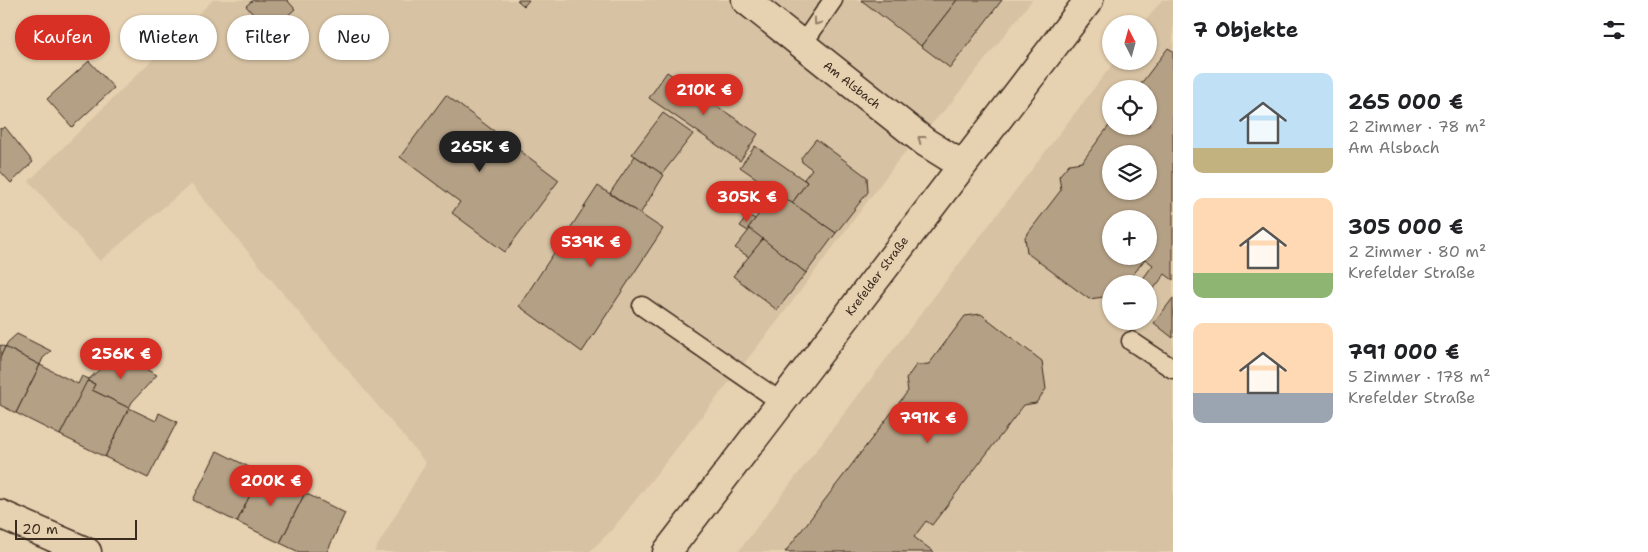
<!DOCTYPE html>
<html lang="de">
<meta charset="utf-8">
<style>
:root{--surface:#fff;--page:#f6f6f6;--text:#202124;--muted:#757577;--accent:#d93025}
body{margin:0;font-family:"Shantell Sans",sans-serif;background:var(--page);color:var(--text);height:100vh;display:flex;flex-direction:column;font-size:19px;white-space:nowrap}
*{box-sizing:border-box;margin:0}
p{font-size:16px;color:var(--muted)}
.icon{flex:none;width:28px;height:28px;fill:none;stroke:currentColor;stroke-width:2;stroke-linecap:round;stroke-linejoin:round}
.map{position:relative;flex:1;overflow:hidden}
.panel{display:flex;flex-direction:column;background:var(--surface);width:475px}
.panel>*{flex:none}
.hud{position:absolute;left:15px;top:15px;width:475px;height:45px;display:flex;gap:10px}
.needle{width:32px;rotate:354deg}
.tools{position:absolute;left:1102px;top:15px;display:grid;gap:10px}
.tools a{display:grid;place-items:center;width:55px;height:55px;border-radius:50%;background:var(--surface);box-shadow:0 1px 4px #0004;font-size:25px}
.scale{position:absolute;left:15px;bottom:12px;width:122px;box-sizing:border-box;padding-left:5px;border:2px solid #3b2a1e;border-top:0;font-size:14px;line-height:18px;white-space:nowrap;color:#3b2a1e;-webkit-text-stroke:4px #e6d1b0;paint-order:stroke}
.price{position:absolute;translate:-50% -42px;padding:0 11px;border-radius:18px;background:var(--accent);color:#fff;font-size:16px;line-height:32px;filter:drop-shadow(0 1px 2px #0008)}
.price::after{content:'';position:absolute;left:50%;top:30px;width:15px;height:11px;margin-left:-8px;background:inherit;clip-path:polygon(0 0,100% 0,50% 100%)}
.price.active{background:#222;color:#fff}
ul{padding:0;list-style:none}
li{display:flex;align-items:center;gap:15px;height:125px;padding:0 20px}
li span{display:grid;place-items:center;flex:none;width:140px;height:100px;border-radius:10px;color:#555}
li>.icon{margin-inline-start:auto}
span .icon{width:60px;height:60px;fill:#fffc;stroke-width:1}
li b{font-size:21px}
h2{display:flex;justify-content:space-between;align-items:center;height:60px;padding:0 20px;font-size:21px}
.chip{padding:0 18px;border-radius:22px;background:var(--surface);box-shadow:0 1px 4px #0004;font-size:18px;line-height:45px}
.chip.active{background:var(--accent);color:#fff}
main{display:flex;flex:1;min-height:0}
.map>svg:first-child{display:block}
.built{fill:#d7c2a3;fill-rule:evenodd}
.building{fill:#b4a085;stroke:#3b2a1e;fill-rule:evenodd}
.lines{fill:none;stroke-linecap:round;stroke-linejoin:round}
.service-casing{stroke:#3b2a1e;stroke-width:21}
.minor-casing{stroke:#3b2a1e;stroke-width:31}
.tertiary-casing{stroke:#3b2a1e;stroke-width:31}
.secondary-casing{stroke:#3b2a1e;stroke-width:31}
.service{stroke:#e6d1b0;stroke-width:18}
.minor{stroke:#e6d1b0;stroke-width:28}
.tertiary{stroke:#e6d1b0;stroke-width:28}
.secondary{stroke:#e6d1b0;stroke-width:28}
.oneway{stroke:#907e67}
.labels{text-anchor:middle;stroke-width:4.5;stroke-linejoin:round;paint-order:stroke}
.street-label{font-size:12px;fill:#3b2a1e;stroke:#e6d1b0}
</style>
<main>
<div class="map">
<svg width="1173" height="552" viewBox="0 0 1173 552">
<rect width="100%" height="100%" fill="#e6d1b0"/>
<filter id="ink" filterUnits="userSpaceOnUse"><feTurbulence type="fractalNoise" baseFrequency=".02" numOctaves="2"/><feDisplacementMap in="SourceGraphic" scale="10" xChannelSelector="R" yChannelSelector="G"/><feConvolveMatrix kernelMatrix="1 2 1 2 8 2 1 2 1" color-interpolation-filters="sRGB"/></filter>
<g filter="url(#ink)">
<g class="built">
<polygon points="213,0 1032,0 950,104 900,158 780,318 611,531 589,552 374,552 426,463 191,184 100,261 29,181"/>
<path d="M1162,0h11v552h-435l377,-491h34v-37h-6zM1111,89h38v37h-38zM1111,154h38v37h-38zM1111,219h38v37h-38zM1111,284h38v37h-38z"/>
</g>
<g class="building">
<polygon points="253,0 287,0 295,9 269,32 246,6"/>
<polygon points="517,0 529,0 524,6"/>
<polygon points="861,0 957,0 921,46"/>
<polygon points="957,0 1002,0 950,68 921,46"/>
<path d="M1168,48l5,3v229l-8,-6 -16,21v-11h-10l14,-19 -8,-6 -19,25h-15v12l-22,3 -62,-46 -2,-16 36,-47 -2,-14 10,-12 13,-2 29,-39v3h38v-37h-12zM1111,154h38v37h-38zM1111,219h38v37h-38z"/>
<polygon points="89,61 114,88 72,127 47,99"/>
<polygon points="667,72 758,134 740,161 649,98"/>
<polygon points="446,95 559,180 505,252 452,213 460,202 400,157"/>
<polygon points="663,113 693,134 662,174 632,154"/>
<polygon points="5,127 33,162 11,183 0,171 0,128 1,129"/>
<polygon points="816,139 867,177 868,192 836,233 792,203 807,182 804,179 812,169 802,162 801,158"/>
<polygon points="755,146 807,182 792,203 740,167"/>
<polygon points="635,156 664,175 640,214 610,193"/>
<polygon points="598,186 663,229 582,352 519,306"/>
<polygon points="776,192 836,233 806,273 748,228"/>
<polygon points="748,215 755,219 748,228 750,229 748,231 740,226"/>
<polygon points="750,229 763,239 749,257 735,248"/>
<polygon points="763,239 806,273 777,310 733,276"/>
<polygon points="1173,298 1173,338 1154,323"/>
<polygon points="981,314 1042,361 1046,389 1036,403 1024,405 932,525 926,521 914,537 934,552 785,552 908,391 906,379 916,365 929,364 965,316"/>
<polygon points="17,334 51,351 43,358 40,365 5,347 8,342"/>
<polygon points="0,345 5,347 0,358"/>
<polygon points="5,347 40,365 16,413 0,405 0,358"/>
<polygon points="116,354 157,375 132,402 129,408 92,390 95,384 87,381"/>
<polygon points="40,365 78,384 82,376 89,379 60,435 16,413"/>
<polygon points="87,381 95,384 92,390 129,408 105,457 60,435"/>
<polygon points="129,408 156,421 159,413 177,422 148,478 105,457"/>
<polygon points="217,451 261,473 237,522 193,500"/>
<polygon points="261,472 305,493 280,543 237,522"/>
<polygon points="305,493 345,513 327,552 299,552 280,543"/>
</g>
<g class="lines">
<defs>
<g id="service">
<polyline points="802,45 833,0"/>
<polyline points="642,306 781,402"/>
<polyline points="1131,341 1173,369"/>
</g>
<polyline id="minor" points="746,0 925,142 962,165"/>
<polyline id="tertiary" points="0,514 87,552"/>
<polyline id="secondary" points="667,552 1089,0"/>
</defs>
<use href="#service" class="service-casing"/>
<use href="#minor" class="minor-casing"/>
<use href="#tertiary" class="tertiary-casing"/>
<use href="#secondary" class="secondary-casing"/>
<use href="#service" class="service"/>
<use href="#minor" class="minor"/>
<use href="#tertiary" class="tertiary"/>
<use href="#secondary" class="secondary"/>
</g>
<defs><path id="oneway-chevron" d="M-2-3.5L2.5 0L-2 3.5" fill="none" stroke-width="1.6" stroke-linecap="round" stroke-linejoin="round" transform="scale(1.25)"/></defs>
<g class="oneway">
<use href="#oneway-chevron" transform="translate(817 22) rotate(125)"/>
<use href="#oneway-chevron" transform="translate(921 139) rotate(-143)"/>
</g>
</g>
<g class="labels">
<g class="street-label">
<text transform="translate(852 85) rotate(38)" y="4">Am Alsbach</text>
<text transform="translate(877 276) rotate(-53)" y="4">Krefelder Straße</text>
</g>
</g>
</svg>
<div class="tools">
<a><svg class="needle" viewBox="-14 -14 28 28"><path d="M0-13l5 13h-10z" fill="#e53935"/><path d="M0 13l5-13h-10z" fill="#757577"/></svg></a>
<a><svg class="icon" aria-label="locate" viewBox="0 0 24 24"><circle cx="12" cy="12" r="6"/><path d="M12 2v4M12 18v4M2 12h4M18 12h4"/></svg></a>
<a><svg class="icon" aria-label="layers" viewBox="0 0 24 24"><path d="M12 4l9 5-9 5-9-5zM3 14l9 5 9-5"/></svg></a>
<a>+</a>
<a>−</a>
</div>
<div class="scale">20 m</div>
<b class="price" style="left:704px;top:116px">210K €</b>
<b class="price active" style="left:480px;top:173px">265K €</b>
<b class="price" style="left:747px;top:223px">305K €</b>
<b class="price" style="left:591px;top:268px">539K €</b>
<b class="price" style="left:121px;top:380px">256K €</b>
<b class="price" style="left:928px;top:444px">791K €</b>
<b class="price" style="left:271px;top:507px">200K €</b>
<div class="hud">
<a class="chip active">Kaufen</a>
<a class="chip">Mieten</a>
<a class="chip">Filter</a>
<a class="chip">Neu</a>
</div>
</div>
<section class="panel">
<h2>7 Objekte<svg class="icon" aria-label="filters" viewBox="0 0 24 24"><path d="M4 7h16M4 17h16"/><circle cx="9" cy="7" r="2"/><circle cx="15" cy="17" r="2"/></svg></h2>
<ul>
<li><span style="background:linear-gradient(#bfe0f5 75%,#c2b280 0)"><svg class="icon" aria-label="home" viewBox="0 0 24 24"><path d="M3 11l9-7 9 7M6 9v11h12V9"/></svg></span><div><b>265 000 €</b><p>2 Zimmer · 78 m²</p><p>Am Alsbach</p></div></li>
<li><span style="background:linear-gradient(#ffd9b3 75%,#8fb573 0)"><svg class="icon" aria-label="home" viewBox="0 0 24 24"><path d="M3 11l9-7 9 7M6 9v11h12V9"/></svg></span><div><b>305 000 €</b><p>2 Zimmer · 80 m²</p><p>Krefelder Straße</p></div></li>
<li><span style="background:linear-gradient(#ffd9b3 70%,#9aa5b1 0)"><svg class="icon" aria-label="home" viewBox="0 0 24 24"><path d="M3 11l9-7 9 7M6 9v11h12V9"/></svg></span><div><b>791 000 €</b><p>5 Zimmer · 178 m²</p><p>Krefelder Straße</p></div></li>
</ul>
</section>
</main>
